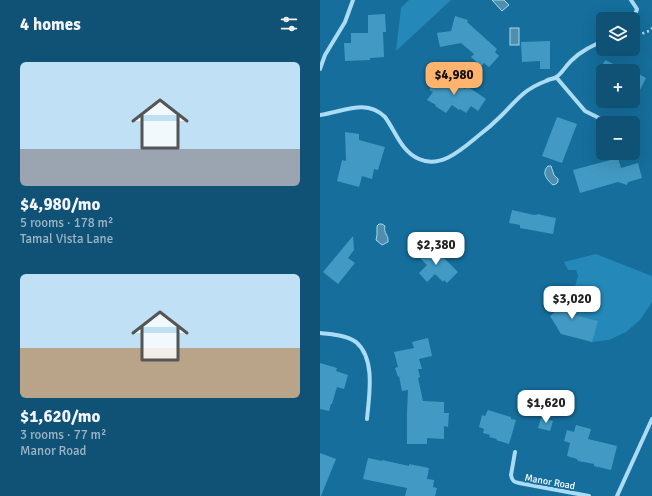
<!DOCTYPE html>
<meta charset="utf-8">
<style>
:root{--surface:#105275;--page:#1e5c7d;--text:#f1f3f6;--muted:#9cb6c5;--accent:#ffb36d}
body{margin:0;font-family:Signika,sans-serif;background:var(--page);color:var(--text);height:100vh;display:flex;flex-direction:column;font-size:15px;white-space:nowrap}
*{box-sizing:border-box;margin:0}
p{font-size:13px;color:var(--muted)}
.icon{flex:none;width:22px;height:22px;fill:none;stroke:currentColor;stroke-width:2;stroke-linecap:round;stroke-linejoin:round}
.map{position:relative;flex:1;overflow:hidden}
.sheet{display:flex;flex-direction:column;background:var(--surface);width:320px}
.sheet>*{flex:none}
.fabs{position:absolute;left:276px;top:12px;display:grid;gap:8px}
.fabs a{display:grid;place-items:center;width:44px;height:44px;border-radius:6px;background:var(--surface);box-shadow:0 4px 16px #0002;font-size:20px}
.price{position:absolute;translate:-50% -34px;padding:0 9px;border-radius:8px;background:#fff;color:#222;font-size:13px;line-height:26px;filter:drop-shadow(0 1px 2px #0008)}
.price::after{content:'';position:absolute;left:50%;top:24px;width:12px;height:9px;margin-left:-6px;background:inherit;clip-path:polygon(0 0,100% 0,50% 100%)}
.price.active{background:var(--accent);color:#111}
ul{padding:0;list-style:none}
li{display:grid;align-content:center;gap:8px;height:212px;padding:0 20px}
li span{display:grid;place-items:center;height:124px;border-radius:6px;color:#555}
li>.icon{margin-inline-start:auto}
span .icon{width:72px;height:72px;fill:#fffc;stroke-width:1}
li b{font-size:17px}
h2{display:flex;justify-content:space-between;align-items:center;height:48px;padding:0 20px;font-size:17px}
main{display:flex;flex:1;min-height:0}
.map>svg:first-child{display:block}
.green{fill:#2488b8}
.water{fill:#528eac;stroke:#9ddaf5}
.building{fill:#429ac4}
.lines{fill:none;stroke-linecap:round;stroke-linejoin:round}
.path{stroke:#abdcf3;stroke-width:2.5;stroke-dasharray:2 3;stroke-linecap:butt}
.minor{stroke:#abdcf3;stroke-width:4}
.labels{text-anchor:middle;stroke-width:3.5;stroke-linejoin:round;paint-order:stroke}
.street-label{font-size:10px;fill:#fff;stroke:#156e9c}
</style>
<main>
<section class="sheet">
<h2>4 homes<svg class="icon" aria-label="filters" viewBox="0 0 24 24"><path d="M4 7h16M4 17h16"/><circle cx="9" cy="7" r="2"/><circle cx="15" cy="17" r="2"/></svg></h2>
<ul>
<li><span style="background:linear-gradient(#bfe0f5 70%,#9aa5b1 0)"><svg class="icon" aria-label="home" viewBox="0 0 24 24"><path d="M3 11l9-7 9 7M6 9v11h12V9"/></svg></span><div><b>$4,980/mo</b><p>5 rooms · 178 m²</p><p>Tamal Vista Lane</p></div></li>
<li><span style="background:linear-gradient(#bfe0f5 60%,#b9a48a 0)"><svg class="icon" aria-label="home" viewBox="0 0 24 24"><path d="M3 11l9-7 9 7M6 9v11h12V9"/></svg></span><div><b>$1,620/mo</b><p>3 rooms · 77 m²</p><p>Manor Road</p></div></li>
</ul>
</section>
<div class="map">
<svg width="332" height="496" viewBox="0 0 332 496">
<rect width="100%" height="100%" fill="#156e9c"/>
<g class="green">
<polygon points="89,0 131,0 76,51 81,8"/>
<polygon points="276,254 332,276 332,302 320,320 306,332 289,340 272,342 266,319 258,316 255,316 249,307 258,276 256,270 248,270 244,262"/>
</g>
<g class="water">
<polygon points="172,0 184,0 189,5 182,11"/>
<rect x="190" y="28" width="9" height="17"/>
<path d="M228,166h3l3,9 4,4v3l-2,2 -3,1c-6,-5 -12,-12 -5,-19z"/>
<path d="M59,224h3l3,2c-2,7 4,9 3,16l-6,3 -6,-5 1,-5v-9z"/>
</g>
<g class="building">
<polygon points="65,14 66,32 63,32 64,57 50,58 50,60 25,61 24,43 31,43 31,33 48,33 48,15"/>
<polygon points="135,16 148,20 147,22 177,49 175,52 179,56 169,67 164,63 161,66 151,57 154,54 141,43 120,47 117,33 131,31"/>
<polygon points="230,41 230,69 220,69 220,61 202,62 201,42"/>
<polygon points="285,60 308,71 280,71"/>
<polygon points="313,71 326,78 313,104"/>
<polygon points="120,74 141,88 142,87 145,89 147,86 166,99 158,111 151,106 146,113 140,109 139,110 132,105 126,113 115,106 116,105 107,100 113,92 109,90"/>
<polygon points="237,117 257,124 242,163 222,156"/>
<polygon points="25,132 39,134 39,140 65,147 58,170 54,169 52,179 42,176 39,187 17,181 22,160 26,161"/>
<polygon points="298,158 301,168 318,163 322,178 308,182 307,185 298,182 260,193 253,170"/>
<polygon points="192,210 214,215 220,214 221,215 236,218 233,234 200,228 200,225 189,223"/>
<polygon points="33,236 34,250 28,258 35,263 18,284 3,272"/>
<polygon points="110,245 123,259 124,258 138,272 127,283 124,280 123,282 115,274 107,282 99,273 107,265 98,256"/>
<polygon points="241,289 253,292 249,307 254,315 278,321 272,342 241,334 230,316 235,312"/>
<polygon points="108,338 112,356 99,359 102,369 98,369 100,377 98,378 103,401 124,402 124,413 129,413 128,427 124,426 124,439 107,438 107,444 87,444 87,412 88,390 82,391 79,376 78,377 75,368 78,367 74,352 94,348 92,342"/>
<polygon points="0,363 17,368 16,371 28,375 24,389 17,387 12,404 11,404 9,411 0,409"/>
<polygon points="168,410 191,417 191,419 196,420 189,444 176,440 177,439 169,437 170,435 163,433 164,429 159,427 162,415 165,416"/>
<polygon points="221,418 233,421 230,431 218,428"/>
<polygon points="256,425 271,429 268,439 297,446 291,470 274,466 274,464 258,461 257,459 247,456 250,443 244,441 247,430 254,432"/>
<polygon points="0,453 16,459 1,496 0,496"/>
<polygon points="48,458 62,461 62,460 89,466 89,464 109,468 107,479 114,480 113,487 117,488 115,496 85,496 87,488 43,479"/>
</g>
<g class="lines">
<polyline class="path" points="313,37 329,31 332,28"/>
<g class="minor">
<polyline points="311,0 317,9 313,21"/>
<polyline points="0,69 5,55 25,22 33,0"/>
<polyline points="236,77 265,111 289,123"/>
<path d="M0,115c23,-3 46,-17 65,2 11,15 16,34 34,42 22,10 43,-10 59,-23 8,-6 16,-13 23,-20 7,-7 14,-15 22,-22 7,-6 15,-10 23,-13 3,-2 6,-2 9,-3 7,-4 11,-13 17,-18 9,-9 20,-14 31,-19"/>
<path d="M0,333c11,1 26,2 36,9 20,17 13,54 11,77"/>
<path d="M195,452l-4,23c1,6 3,7 8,8l70,13"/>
<polyline points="297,496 332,419"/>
</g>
</g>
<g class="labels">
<g class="street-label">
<text transform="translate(230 481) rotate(10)" y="4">Manor Road</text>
</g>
</g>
</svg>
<div class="fabs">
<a><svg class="icon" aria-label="layers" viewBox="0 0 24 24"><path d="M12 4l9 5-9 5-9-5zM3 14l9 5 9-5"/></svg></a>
<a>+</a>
<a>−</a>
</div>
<b class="price active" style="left:134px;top:96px">$4,980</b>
<b class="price" style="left:116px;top:266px">$2,380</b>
<b class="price" style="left:252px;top:320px">$3,020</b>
<b class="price" style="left:226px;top:424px">$1,620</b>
</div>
</main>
